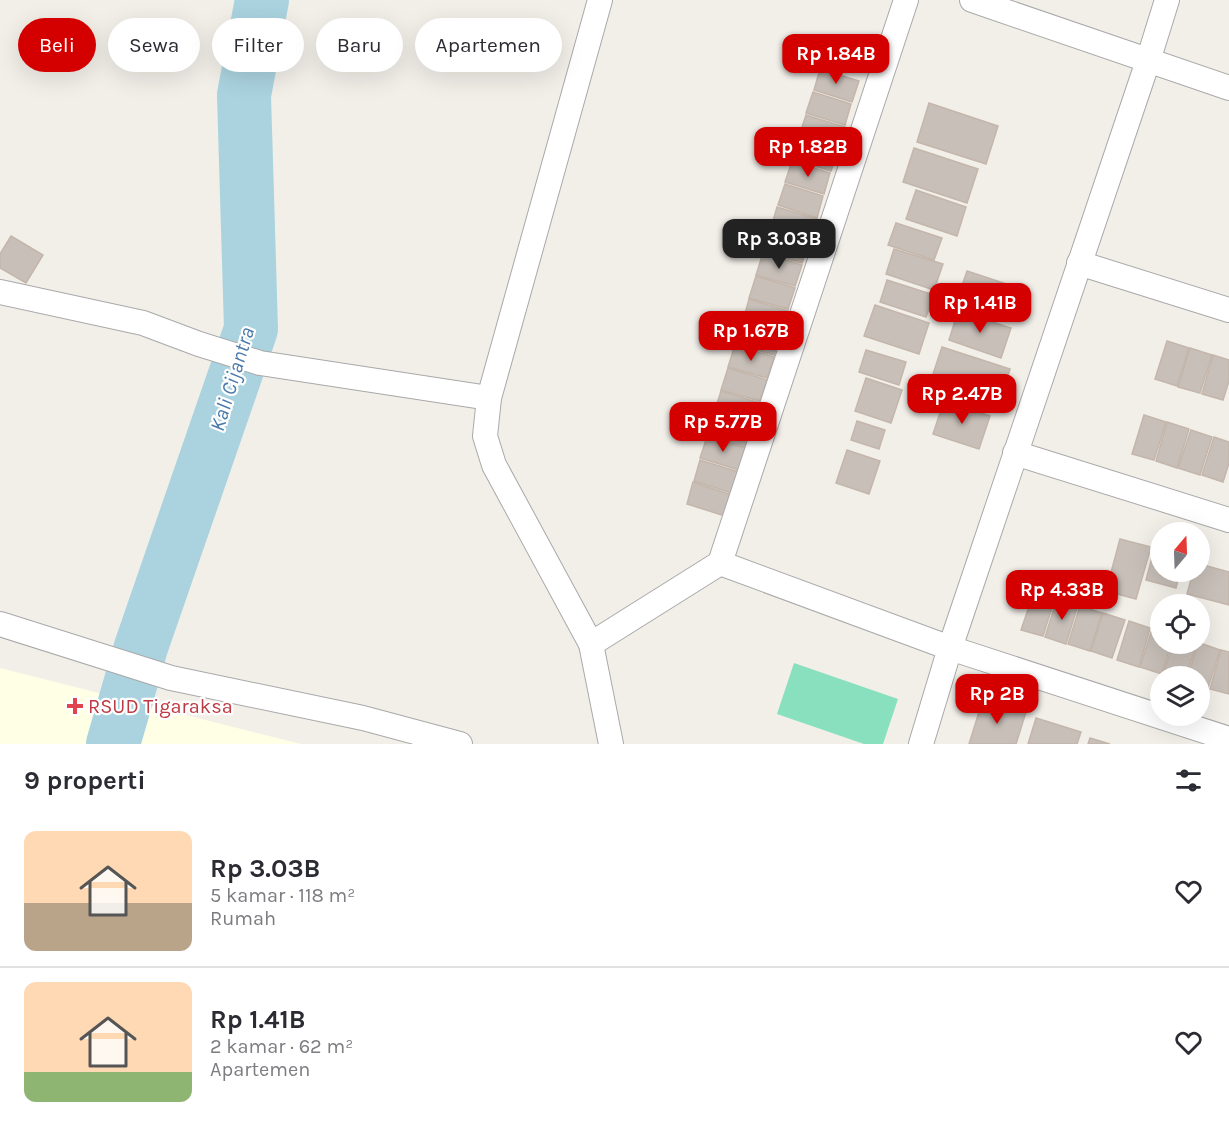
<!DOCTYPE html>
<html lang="id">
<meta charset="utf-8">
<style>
:root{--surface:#fff;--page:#f2f2f3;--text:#2b2b33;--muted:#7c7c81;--line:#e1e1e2;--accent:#d40000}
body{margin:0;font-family:Karla,sans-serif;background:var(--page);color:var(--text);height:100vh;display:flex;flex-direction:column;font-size:22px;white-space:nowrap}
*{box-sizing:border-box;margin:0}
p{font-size:20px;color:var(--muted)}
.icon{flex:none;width:33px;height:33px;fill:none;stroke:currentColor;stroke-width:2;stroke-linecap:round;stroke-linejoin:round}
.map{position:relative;height:744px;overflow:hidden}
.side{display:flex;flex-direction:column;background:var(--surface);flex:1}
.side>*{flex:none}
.hud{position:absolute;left:18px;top:18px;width:600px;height:54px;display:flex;gap:12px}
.needle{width:39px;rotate:19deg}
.controls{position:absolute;left:1150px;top:522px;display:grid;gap:12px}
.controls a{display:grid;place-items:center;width:60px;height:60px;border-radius:50%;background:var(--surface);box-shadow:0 6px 24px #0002;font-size:30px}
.price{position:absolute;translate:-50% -51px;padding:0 14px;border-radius:12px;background:var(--accent);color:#fff;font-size:20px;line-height:39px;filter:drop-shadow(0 2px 3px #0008)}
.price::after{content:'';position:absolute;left:50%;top:36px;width:18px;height:14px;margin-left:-9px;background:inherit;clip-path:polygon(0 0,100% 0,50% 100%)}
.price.on{background:#222;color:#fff}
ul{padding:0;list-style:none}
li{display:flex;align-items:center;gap:18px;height:150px;padding:0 24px}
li+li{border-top:2px solid var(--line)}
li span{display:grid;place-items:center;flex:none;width:168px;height:120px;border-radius:12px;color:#555}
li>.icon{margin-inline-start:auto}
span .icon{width:72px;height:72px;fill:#fffc;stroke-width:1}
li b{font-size:26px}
h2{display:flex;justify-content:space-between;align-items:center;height:72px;padding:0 24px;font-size:26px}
.tag{padding:0 21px;border-radius:27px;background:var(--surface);box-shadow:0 6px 24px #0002;font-size:21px;line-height:54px}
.tag.on{background:var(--accent);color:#fff}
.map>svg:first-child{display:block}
.education{fill:#ffffe5}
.pitch{fill:#88e0be}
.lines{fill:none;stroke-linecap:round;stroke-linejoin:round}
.river{stroke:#aad3df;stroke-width:54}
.building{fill:#c7bfb8;stroke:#c4b6ab;stroke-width:1.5}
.street-casing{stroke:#a9a9a9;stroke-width:26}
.street{stroke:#fff;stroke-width:24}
.health-dot{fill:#e0444e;stroke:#fff;stroke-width:2}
.labels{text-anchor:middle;stroke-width:4.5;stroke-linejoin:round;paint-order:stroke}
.health-label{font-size:20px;fill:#be3a42;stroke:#fff;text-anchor:start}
.water-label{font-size:21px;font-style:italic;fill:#4a7aab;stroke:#fff}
</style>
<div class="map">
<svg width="1229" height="744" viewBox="0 0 1229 744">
<rect width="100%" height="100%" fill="#f2efe9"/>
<polygon class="education" points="0,668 301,744 0,744"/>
<polygon class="pitch" points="794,663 898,699 883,744 864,744 777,714"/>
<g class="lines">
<polyline class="river" points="113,744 141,647 251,329 244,95 262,0"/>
</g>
<g class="building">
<polygon points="820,69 859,81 852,102 814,90"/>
<polygon points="813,92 851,104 845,125 806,113"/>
<polygon points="929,103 998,126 986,164 917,142"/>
<polygon points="806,115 845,127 838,148 799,136"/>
<polygon points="799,138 838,150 831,171 792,159"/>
<polygon points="914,148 978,169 967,203 903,182"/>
<polygon points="792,161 830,173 824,194 785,182"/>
<polygon points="785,184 823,196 817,218 778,205"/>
<polygon points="916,190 966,207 957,236 906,219"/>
<polygon points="777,207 817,219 810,240 771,228"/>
<polygon points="896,223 942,238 934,260 888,245"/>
<polygon points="770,230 809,242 802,263 764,252"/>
<polygon points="11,236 43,255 26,283 0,268 0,254"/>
<polygon points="894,249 943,264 934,290 886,274"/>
<polygon points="763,253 802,265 795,286 756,275"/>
<polygon points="967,271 1022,289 1011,321 956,303"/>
<polygon points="756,276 795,288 788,309 749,298"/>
<polygon points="887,280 934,295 926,317 880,302"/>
<polygon points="749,299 788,311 781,332 743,321"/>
<polygon points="875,305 929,323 919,354 864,336"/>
<polygon points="958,311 1011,328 1001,358 949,340"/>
<polygon points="742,322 781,334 774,355 735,344"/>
<polygon points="1167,341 1189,348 1177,386 1155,379"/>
<polygon points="735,345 774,357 767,378 728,367"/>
<polygon points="942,347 1010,369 997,408 929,386"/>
<polygon points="1190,348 1212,355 1200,393 1178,387"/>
<polygon points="866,350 906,362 899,385 859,372"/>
<polygon points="1213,355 1229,360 1229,381 1223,400 1202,394"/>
<polygon points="728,368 767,380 760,401 721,390"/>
<polygon points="866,378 902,390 891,423 855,411"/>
<polygon points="721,391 760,403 753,424 714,413"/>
<polygon points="944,401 990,416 979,449 933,434"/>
<polygon points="714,414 753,426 746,448 707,435"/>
<polygon points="1144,415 1166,422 1154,460 1132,454"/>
<polygon points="857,421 885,430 879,449 851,440"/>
<polygon points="1167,422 1189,429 1177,468 1156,461"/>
<polygon points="1191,430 1212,437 1200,475 1178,468"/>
<polygon points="707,437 746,448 739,470 700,458"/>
<polygon points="1214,437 1229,442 1229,463 1223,482 1202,475"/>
<polygon points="847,450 880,461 869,494 836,483"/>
<polygon points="700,460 739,472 732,493 694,481"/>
<polygon points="693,482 732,495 725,516 687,504"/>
<polygon points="1120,539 1151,547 1136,599 1106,591"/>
<polygon points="1155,546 1161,547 1161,572 1180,572 1176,588 1146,580"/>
<polygon points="1200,564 1229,572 1229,605 1187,594 1193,572 1200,572"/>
<polygon points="1034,592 1055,598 1043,636 1021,630"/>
<polygon points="1057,599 1078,605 1066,644 1045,637"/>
<polygon points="1080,606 1102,613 1090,651 1068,644"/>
<polygon points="1103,613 1125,620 1112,658 1091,651"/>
<polygon points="1129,621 1150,628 1139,667 1117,660"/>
<polygon points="1152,629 1161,631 1161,644 1171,644 1162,674 1140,667"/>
<polygon points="1200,643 1220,650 1208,688 1200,685 1200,676 1188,676 1198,644"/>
<polygon points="1173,644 1197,644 1186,676 1171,676 1163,674"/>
<polygon points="1221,650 1229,652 1229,694 1210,689"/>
<polygon points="983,699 1026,712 1016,744 969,744"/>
<polygon points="1036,718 1081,732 1077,744 1028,744"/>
<polygon points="1090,738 1110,744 1088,744"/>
</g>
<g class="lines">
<defs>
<g id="street">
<polyline points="600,0 489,398 485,436 494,465 591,644 611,744"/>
<polyline points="972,0 1229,88"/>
<polyline points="1079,263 1229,310"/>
<polyline points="0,292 143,323 199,344 260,363 489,398"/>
<polyline points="1015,453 1229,520"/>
<polyline points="720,563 950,648 1229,739"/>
<polyline points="0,624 171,678 363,718 460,744"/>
<polyline points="591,644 720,563 906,0"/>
<polyline points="921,744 950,648 1148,61 1167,0"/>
</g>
</defs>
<use href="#street" class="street-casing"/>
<use href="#street" class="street"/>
</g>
<path class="health-dot" d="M72 697h6v6h6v6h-6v6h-6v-6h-6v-6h6z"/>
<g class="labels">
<g class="health-label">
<text x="88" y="713">RSUD Tigaraksa</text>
</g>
<g class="water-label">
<text transform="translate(232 379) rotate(-73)" y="7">Kali Cijantra</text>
</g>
</g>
</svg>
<div class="controls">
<a><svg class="needle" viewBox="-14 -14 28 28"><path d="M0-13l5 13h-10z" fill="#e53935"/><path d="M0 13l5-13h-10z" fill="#7c7c81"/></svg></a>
<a><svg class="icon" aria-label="locate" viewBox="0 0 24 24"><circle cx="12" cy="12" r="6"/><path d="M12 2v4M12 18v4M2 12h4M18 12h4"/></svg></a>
<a><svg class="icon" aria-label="layers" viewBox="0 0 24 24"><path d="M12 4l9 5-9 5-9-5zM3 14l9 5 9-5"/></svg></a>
</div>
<b class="price" style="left:836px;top:85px">Rp 1.84B</b>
<b class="price" style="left:808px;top:178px">Rp 1.82B</b>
<b class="price on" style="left:779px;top:270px">Rp 3.03B</b>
<b class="price" style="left:980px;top:334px">Rp 1.41B</b>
<b class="price" style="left:751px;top:362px">Rp 1.67B</b>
<b class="price" style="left:962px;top:425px">Rp 2.47B</b>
<b class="price" style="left:723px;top:453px">Rp 5.77B</b>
<b class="price" style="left:1062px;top:621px">Rp 4.33B</b>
<b class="price" style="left:997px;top:725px">Rp 2B</b>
<div class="hud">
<a class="tag on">Beli</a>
<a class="tag">Sewa</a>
<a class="tag">Filter</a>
<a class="tag">Baru</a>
<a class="tag">Apartemen</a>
</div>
</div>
<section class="side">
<h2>9 properti<svg class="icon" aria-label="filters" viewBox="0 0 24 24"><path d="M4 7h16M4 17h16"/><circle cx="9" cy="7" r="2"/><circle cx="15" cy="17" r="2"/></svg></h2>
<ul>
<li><span style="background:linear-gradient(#ffd9b3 60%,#b9a48a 0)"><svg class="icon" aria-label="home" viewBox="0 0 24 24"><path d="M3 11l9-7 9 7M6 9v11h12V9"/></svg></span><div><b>Rp 3.03B</b><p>5 kamar · 118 m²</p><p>Rumah</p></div><svg class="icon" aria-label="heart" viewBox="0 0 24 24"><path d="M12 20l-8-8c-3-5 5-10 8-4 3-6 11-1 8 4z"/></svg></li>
<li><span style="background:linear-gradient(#ffd9b3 75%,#8fb573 0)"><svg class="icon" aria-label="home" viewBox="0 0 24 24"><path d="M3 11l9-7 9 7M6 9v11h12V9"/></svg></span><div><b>Rp 1.41B</b><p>2 kamar · 62 m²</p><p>Apartemen</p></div><svg class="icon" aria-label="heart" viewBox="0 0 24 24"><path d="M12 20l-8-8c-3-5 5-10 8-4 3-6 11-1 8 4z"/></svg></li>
</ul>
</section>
